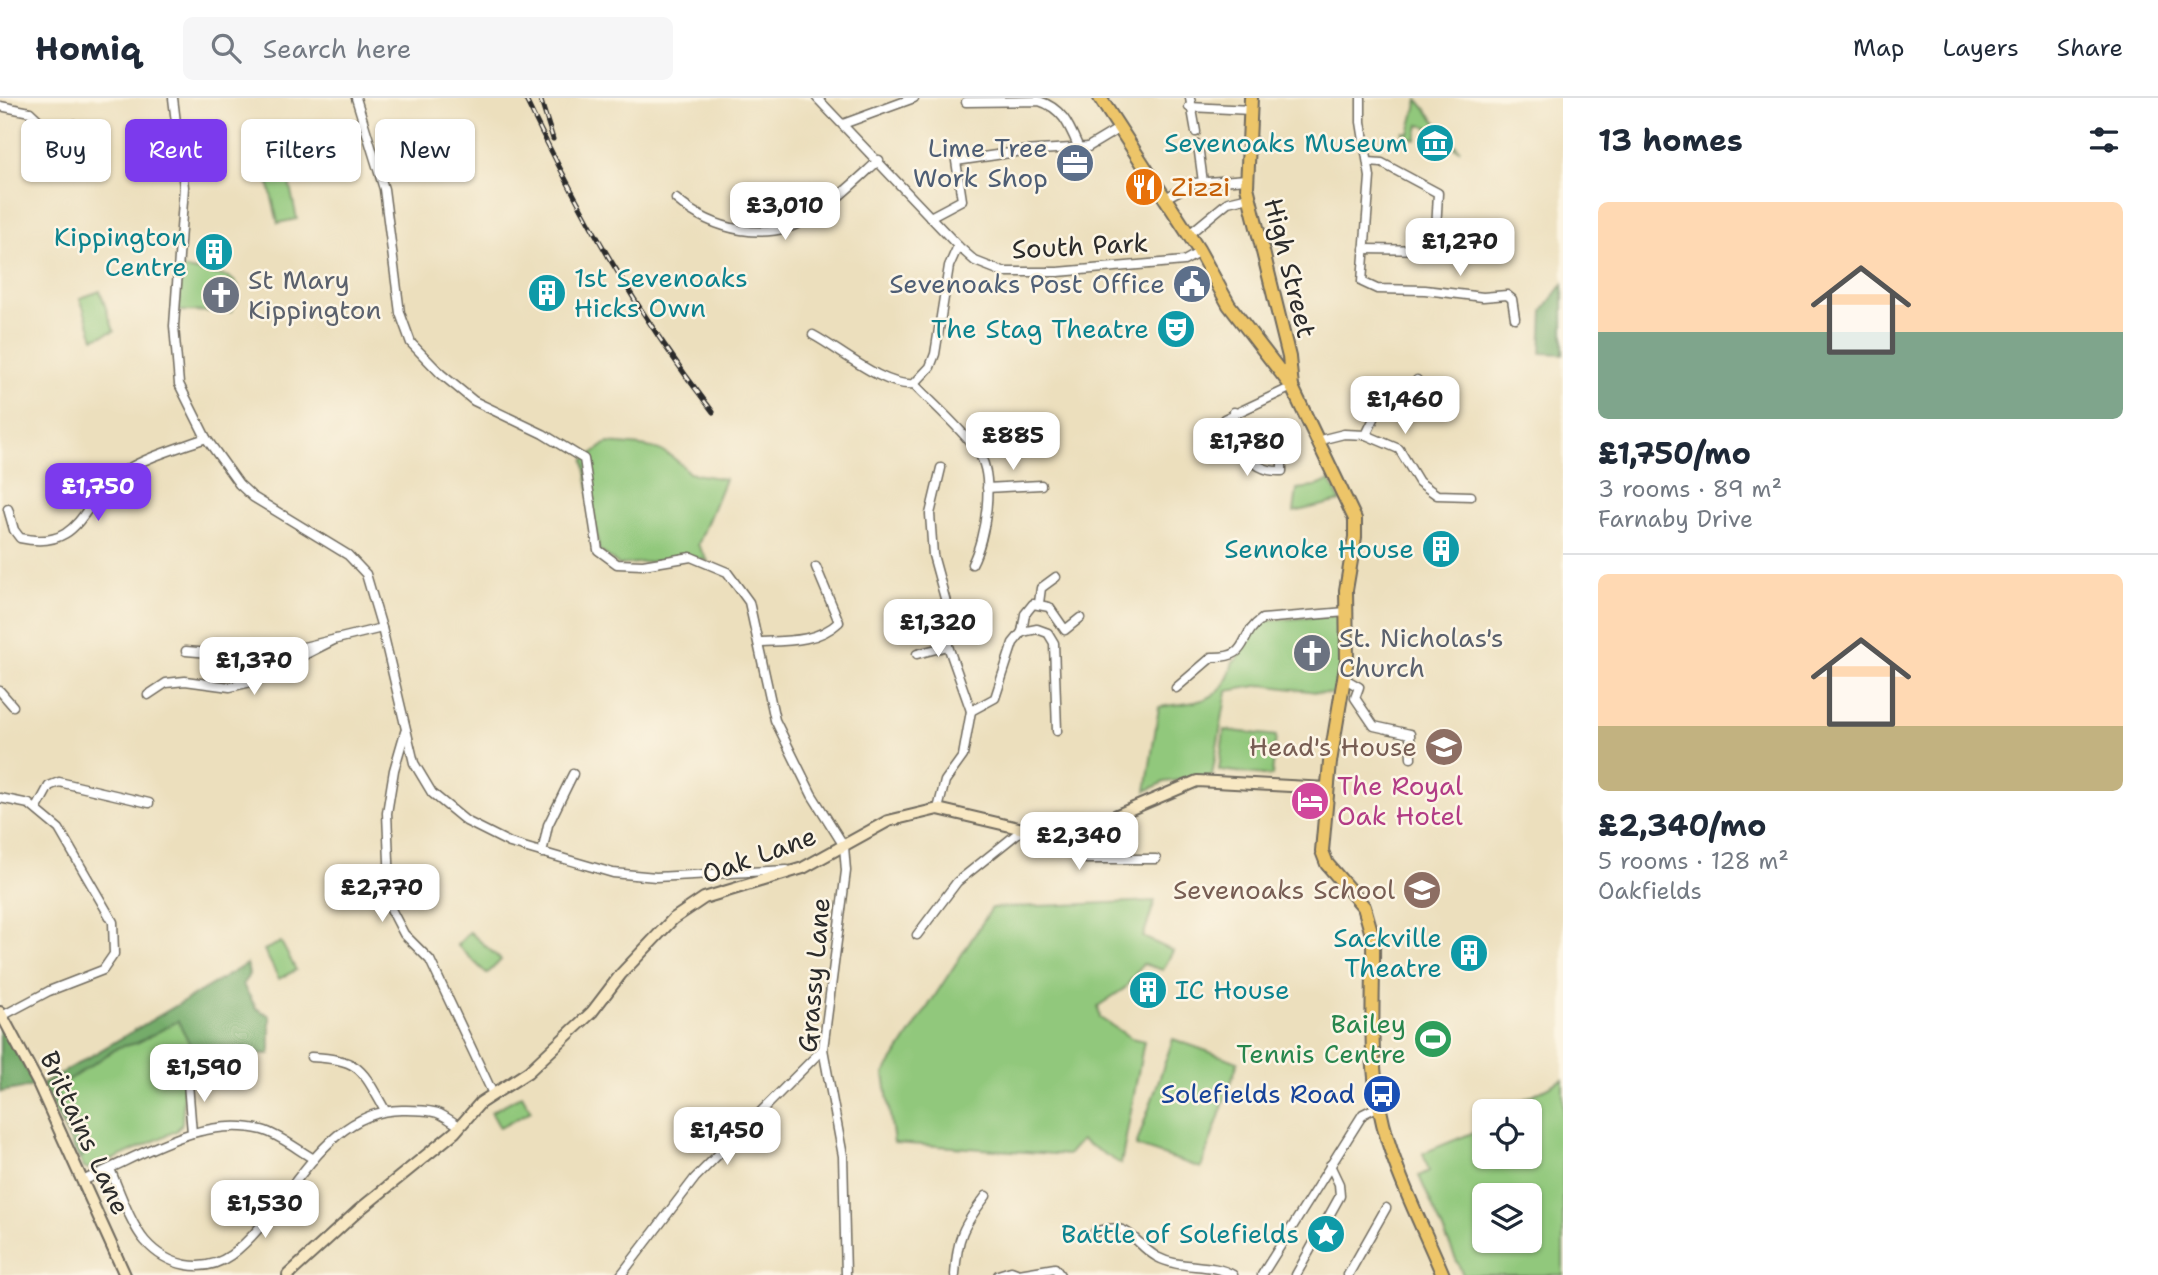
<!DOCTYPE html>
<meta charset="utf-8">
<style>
:root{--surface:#fff;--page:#f6f6f7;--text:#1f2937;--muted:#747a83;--line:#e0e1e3;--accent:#7c3aed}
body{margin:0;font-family:"Shantell Sans",sans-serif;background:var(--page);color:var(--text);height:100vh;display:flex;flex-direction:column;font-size:26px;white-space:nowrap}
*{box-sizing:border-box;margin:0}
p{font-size:23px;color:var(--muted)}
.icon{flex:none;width:38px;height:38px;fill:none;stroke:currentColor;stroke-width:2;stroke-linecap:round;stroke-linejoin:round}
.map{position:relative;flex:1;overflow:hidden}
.side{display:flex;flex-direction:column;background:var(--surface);width:595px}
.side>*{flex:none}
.top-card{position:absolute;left:21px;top:21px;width:665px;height:63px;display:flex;gap:14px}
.fabs{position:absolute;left:1472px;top:1001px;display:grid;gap:14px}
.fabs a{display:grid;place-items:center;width:70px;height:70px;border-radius:10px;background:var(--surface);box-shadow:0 2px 5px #0004;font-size:35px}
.price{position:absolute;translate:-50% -60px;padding:0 16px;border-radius:14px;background:#fff;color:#222;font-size:23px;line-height:46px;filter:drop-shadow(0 2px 4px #0008)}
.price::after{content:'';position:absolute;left:50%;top:42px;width:21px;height:16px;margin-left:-10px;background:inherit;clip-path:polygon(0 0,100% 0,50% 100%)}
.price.selected{background:var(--accent);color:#fff}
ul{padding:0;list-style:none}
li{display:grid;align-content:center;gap:14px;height:371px;padding:0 35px}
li+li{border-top:2px solid var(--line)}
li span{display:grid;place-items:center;height:217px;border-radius:10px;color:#555}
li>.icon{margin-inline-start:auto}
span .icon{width:126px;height:126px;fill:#fffc;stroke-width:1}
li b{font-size:30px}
h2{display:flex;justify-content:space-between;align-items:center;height:84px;padding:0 35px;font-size:30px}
.chip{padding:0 24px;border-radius:10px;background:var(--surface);box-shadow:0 2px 5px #0004;font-size:24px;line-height:63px}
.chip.selected{background:var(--accent);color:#fff}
header{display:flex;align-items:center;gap:42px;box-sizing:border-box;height:98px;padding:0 35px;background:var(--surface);border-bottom:2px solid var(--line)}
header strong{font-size:33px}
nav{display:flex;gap:38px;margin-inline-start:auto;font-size:24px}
.search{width:490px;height:63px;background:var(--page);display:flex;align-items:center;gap:18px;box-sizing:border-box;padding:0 24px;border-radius:10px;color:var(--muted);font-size:26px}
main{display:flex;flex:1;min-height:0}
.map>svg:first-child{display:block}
.green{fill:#91c87b;stroke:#5e7a53;stroke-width:2;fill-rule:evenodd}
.forest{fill:#74ac6b;stroke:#506c4b;stroke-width:2}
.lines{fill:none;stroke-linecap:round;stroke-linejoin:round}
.street-casing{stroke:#6f6a5e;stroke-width:11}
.secondary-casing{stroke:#6f6a5e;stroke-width:14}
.primary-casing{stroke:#6f6a5e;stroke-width:16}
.street{stroke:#fff;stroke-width:8}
.secondary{stroke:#f8e8c3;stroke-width:10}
.primary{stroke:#edc569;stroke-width:12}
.rail-casing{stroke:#2b2b2b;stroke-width:5}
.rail{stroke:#fcf5e5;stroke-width:2.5;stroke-dasharray:8;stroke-linecap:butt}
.labels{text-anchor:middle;stroke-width:5;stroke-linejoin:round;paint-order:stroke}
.culture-label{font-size:26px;fill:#0d838f;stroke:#fcf5e5;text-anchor:end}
.service-label{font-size:26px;fill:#4e5e75;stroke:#fcf5e5;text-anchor:end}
.food-label{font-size:26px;fill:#c56008;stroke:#fcf5e5;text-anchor:start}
.street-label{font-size:26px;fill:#2b2b2b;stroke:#fcf5e5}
.worship-label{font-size:26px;fill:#5b616d;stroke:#fcf5e5;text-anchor:start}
.education-label{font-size:26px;fill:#785e54;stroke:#fcf5e5;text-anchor:end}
.hotel-label{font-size:26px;fill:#b23c85;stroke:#fcf5e5;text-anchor:start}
.leisure-label{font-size:26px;fill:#27864d;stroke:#fcf5e5;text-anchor:end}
.transit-label{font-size:26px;fill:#164399;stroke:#fcf5e5;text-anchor:end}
</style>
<header>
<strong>Homiq</strong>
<div class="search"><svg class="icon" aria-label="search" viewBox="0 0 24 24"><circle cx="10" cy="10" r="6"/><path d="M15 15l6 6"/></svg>Search here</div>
<nav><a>Map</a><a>Layers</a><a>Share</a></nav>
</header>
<main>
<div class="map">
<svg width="1563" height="1177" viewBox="0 0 1563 1177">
<rect width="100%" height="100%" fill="#fcf5e5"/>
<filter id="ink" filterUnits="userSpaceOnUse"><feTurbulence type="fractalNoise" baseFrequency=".0143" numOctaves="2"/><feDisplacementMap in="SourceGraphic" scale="14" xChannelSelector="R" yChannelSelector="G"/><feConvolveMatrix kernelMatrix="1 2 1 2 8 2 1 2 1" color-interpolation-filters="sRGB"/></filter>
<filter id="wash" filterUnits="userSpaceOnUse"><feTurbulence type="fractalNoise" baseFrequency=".00686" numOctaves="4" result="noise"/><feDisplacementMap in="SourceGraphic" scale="28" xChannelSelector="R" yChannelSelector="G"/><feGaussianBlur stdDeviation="1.57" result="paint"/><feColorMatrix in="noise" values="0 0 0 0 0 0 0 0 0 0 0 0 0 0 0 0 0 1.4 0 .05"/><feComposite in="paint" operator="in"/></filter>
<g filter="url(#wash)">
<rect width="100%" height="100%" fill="#ecdfbd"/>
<g class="green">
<polygon points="1418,2 1460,52 1443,44 1444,34 1432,32 1430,40 1427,39 1429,29 1419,27 1416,41 1403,38 1403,34 1409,35"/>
<polygon points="288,79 297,121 278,125 268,83"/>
<polygon points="181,170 229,179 238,187 239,201 231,214 179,213"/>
<polygon points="100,193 114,233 94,240 80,200"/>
<path d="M607,345c38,4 56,-1 82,30l36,6 -27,66 10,16 -16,-4 -73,8 -20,-15 -15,-90z"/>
<polygon points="1330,382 1340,403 1294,414 1297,391 1315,389"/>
<path d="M1342,517l3,47 -6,33 -77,-10 -35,6 -15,85 -48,6 -18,9 13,-84c38,-6 65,-2 74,-46l4,-1 16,-32 10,-7z"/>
<polygon points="1224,632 1276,638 1272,678 1219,672"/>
<polygon points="1155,803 1143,839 1173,853 1163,872 1143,866 1125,890 1098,908 1100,920 1131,940 1144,943 1121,1066 1081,1042 1068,1057 894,1045 884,976 992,810"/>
<polygon points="470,834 501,862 487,876 457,847"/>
<polygon points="281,844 296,872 279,881 264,852"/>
<polygon points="247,866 249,876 243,887 256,910 270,918 270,956 195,955 194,977 184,991 182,1026 176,1033 92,1071 84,1070 42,987"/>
<polygon points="1173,941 1238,964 1201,1070 1136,1048"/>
<path d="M1563,981v196h-100l-44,-99 10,-5 -6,-18 61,-25v29h46v-46h-28zM1484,1097h46v46h-46z"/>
<polygon points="522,997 531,1013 500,1030 491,1014"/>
</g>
<g class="forest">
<polygon points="1563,186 1563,256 1541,255 1543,213"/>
<polygon points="247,866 249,876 243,887 256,910 270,918 270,956 194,954 178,923 137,945 119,949 55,991 86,1055 79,1061 42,987"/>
<polygon points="0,924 35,988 0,994"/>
</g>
</g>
<g filter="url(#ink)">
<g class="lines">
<defs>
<g id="street">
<polyline points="173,0 184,89 174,228 179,286 206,340 239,386 253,399 348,457 366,476 382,530 414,665 432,695 466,723 510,745 613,775 656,779 787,772"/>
<polyline points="356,0 384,91 400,215 411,245 441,276 474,303 543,336 584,361 598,452 617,466 643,467 691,459 727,474 749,504 775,622 812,697 844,748 846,773 823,951 843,1058 846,1177"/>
<polyline points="817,0 958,148 975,163 1003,174 1058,174 1184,163 1200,154"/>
<polyline points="1190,0 1196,34"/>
<polyline points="1361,0 1361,24 1370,79 1362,184 1377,191 1425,192 1483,199 1507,197 1512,201 1515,220"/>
<path d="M966,4l73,-1c23,7 30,24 39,45"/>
<polyline points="0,8 30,14 49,32 44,49"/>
<polyline points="1189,9 1251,12"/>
<polyline points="843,26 914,0"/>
<polyline points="49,32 74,26"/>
<polyline points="1198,47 1203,84"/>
<path d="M676,101c36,31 93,46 136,17 24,-15 46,-37 67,-56"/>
<polyline points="1163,101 1194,85 1247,81"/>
<polyline points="930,119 962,102 956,63 1023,53 1088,49 1118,31"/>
<polyline points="1188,137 1228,104 1249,99"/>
<polyline points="1364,151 1435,152 1438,95 1382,65 1368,64"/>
<path d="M813,237c28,15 70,52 101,49 21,22 47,44 64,68 18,25 7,87 -6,112"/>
<polyline points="1417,282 1411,296 1384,300 1366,337 1399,351 1419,384 1437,397 1471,398"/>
<polyline points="914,286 930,269 935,256 949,168 958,148"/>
<path d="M1234,314c-1,29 15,61 48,59v-16"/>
<polyline points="1224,321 1292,289"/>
<polyline points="1316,343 1344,336 1366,337"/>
<polyline points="987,390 1041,387"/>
<path d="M8,411l6,21 6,8c65,14 61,-40 101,-65 25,-16 57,-25 85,-35"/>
<polyline points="1039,505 1041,490 1056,479"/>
<polyline points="1022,534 1025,516 1033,506 1049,509 1065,532 1080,520"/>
<path d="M759,544c29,-1 59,0 80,-20l-23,-55"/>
<polyline points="186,553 246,558 283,554 382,530"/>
<polyline points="917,556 948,548"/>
<polyline points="1345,581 1359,589 1355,600 1374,628 1410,636 1411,660"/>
<path d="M1176,590l36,-31c40,1 24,-20 50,-38l84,-7"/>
<polyline points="0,593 13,608"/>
<polyline points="148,597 166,585 185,583 230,589 251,584 336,541"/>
<polyline points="971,613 995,600 1013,545 1022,534 1037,531 1048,535 1054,545 1057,633"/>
<polyline points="405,634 394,672 387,715 391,811 404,836 430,862 493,996"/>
<polyline points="0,700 29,706 59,731 113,824 114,856 103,872 49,893 2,918"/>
<polyline points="37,710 49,688 59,684 149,705"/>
<polyline points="938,711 945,683 963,658 971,613 948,548 949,515 933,457 930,416 941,370"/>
<polyline points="1070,737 1073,752 1087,761 1156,761"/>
<polyline points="542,755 548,727 573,676"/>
<polyline points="917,837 957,784 1023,731"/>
<path d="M311,959c50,3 50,11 74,53"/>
<polyline points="192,1035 188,985 200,979 220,980"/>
<path d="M110,1071c9,21 21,56 35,72 22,25 58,34 86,14 57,-42 91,-149 175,-145 29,1 29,-1 53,16"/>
<path d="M84,1082c54,-22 117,-66 178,-50 18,5 36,20 52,29"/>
<path d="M1095,1134c37,-12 36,10 62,25 24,13 53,5 76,18"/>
<polyline points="621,1177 695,1080 823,951"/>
<path d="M955,1177c2,-38 8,-49 31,-79"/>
<polyline points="998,1177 1011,1173 1019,1176 1055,1170 1060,1177"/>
<polyline points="1262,1177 1363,1016 1379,1008"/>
<polyline points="1296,1177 1340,1098 1339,1086 1330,1067"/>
<polyline points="1348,1177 1386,1110"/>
</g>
<g id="secondary">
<polyline points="0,914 38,985 125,1177"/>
<polyline points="288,1177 359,1112 455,1034 480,1005 528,974 592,914 621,876 673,821 704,800 803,770 888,723 938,711 1023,731 1070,737 1197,683 1327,690"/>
</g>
<g id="primary">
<path d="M1100,0l98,151 31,56 63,82 63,132v18l-9,53 1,70 -17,102 -8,89 5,13 37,43 9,31c1,57 -5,116 7,172 11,56 41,112 63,165"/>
<polyline points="1251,0 1247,89 1289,259 1292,289"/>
</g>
</defs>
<use href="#street" class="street-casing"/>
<use href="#secondary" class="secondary-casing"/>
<use href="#primary" class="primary-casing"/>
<use href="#street" class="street"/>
<use href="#secondary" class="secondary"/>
<use href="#primary" class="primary"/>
<defs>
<g id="rail">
<path d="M525,0c55,114 110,213 188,314"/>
<polyline points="540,0 553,41"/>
</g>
</defs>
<use href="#rail" class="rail-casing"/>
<use href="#rail" class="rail"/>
</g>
</g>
<defs>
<symbol id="museum-disc" viewBox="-11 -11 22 22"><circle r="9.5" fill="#0f9aa8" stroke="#fcf5e5"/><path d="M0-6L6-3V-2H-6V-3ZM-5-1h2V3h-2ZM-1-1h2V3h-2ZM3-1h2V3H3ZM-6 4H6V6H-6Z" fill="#fff"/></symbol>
<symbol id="office-disc" viewBox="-11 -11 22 22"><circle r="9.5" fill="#5c6f8a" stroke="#fcf5e5"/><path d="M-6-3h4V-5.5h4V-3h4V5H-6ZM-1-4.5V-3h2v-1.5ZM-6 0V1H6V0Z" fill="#fff"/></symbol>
<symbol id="restaurant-disc" viewBox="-11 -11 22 22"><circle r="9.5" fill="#e8710a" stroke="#fcf5e5"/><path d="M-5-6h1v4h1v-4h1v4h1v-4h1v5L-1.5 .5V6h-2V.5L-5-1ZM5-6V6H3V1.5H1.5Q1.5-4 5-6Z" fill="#fff"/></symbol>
<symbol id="building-disc" viewBox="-11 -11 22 22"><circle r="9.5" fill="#0f9aa8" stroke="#fcf5e5"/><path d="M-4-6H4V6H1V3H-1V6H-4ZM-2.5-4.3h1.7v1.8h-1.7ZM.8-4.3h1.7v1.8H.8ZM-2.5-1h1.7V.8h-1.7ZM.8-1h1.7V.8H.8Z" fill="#fff"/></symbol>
<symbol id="civic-disc" viewBox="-11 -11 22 22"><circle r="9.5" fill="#5c6f8a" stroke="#fcf5e5"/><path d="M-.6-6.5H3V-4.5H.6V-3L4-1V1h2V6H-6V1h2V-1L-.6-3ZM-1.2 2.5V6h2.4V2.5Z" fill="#fff"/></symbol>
<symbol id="church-disc" viewBox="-11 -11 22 22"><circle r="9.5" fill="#6b7280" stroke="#fcf5e5"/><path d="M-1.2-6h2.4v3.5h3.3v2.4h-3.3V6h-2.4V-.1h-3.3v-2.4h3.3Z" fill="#fff"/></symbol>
<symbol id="theatre-disc" viewBox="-11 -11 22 22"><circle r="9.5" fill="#0f9aa8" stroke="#fcf5e5"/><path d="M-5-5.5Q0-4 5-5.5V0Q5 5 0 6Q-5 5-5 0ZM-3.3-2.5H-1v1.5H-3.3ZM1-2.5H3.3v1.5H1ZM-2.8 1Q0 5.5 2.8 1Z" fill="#fff"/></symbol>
<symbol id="school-disc" viewBox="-11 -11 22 22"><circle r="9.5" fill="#8d6e63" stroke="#fcf5e5"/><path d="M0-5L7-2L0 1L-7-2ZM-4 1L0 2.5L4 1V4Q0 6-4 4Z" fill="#fff"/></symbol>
<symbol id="hotel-disc" viewBox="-11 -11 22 22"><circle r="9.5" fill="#d1479c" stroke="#fcf5e5"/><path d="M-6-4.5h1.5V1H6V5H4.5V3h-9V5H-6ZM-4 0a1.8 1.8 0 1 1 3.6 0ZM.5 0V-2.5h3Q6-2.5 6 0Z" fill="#fff"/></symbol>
<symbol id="stadium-disc" viewBox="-11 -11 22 22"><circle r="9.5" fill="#2e9e5b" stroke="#fcf5e5"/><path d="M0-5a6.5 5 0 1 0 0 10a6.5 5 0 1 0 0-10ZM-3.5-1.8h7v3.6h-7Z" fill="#fff"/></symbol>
<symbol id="bus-disc" viewBox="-11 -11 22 22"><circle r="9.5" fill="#1a4fb4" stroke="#fcf5e5"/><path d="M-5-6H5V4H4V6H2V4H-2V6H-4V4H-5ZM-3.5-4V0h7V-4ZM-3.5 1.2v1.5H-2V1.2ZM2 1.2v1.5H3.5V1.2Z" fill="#fff"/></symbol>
<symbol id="sight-disc" viewBox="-11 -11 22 22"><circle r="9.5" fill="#0f9aa8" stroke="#fcf5e5"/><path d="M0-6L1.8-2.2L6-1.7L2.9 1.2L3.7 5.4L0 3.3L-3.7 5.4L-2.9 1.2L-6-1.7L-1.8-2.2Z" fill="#fff"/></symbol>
</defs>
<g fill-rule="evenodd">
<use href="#museum-disc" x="1413" y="23" width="44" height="44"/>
<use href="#office-disc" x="1053" y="43" width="44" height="44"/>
<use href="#restaurant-disc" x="1122" y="67" width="44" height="44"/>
<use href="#building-disc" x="192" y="132" width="44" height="44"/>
<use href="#civic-disc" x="1170" y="164" width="44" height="44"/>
<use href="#building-disc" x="525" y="173" width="44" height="44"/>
<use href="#church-disc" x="199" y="175" width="44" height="44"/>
<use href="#theatre-disc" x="1154" y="209" width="44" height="44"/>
<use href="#building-disc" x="1419" y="429" width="44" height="44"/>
<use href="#church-disc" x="1290" y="533" width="44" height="44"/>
<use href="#school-disc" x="1422" y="627" width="44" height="44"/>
<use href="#hotel-disc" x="1288" y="681" width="44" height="44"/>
<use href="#school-disc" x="1400" y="770" width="44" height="44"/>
<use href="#building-disc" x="1447" y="833" width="44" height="44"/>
<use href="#building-disc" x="1126" y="870" width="44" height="44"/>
<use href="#stadium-disc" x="1411" y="919" width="44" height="44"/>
<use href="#bus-disc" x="1360" y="974" width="44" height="44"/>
<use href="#sight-disc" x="1304" y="1114" width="44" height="44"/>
</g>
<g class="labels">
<g class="culture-label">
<text x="1408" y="54">Sevenoaks Museum</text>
<text x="187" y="148">Kippington<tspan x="187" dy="30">Centre</tspan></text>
<text x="574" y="189" text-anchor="start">1st Sevenoaks<tspan x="574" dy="30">Hicks Own</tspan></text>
<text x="1149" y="240">The Stag Theatre</text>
<text x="1414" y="460">Sennoke House</text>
<text x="1442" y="849">Sackville<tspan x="1442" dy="30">Theatre</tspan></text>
<text x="1175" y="901" text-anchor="start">IC House</text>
<text x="1299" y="1145">Battle of Solefields</text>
</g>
<g class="service-label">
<text x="1048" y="59">Lime Tree<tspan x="1048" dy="30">Work Shop</tspan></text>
<text x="1165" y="195">Sevenoaks Post Office</text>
</g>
<g class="food-label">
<text x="1171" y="98">Zizzi</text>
</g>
<g class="street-label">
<text transform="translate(1080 148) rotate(-3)" y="9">South Park</text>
<text transform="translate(1290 170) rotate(76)" y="9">High Street</text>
<text transform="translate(759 757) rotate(-20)" y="9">Oak Lane</text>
<text transform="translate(814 877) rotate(-85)" y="9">Grassy Lane</text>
<text transform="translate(85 1035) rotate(65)" y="9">Brittains Lane</text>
</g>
<g class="worship-label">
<text x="248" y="191">St Mary<tspan x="248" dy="30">Kippington</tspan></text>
<text x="1339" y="549">St. Nicholas's<tspan x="1339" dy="30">Church</tspan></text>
</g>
<g class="education-label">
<text x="1417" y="658">Head's House</text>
<text x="1395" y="801">Sevenoaks School</text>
</g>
<g class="hotel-label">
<text x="1337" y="697">The Royal<tspan x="1337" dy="30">Oak Hotel</tspan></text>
</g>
<g class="leisure-label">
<text x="1406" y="935">Bailey<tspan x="1406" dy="30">Tennis Centre</tspan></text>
</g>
<g class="transit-label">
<text x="1355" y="1005">Solefields Road</text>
</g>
</g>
</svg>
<div class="fabs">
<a><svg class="icon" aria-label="locate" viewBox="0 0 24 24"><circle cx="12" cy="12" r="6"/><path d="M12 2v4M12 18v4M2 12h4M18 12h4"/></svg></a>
<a><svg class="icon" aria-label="layers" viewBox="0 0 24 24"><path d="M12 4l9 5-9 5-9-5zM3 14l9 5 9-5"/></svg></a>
</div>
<b class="price" style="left:785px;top:144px">£3,010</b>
<b class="price" style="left:1460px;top:180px">£1,270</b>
<b class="price" style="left:1405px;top:338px">£1,460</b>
<b class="price" style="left:1013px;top:374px">£885</b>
<b class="price" style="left:1247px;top:380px">£1,780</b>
<b class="price selected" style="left:98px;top:425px">£1,750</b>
<b class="price" style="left:938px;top:561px">£1,320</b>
<b class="price" style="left:254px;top:599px">£1,370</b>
<b class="price" style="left:1079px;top:774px">£2,340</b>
<b class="price" style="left:382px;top:826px">£2,770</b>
<b class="price" style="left:204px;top:1006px">£1,590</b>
<b class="price" style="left:727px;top:1069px">£1,450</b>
<b class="price" style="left:265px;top:1142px">£1,530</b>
<div class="top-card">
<a class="chip">Buy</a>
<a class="chip selected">Rent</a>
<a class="chip">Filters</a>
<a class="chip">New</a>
</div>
</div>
<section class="side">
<h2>13 homes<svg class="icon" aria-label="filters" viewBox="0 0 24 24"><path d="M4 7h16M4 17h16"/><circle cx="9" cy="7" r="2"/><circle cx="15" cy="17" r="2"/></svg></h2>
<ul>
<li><span style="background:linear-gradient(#ffd9b3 60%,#7fa58c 0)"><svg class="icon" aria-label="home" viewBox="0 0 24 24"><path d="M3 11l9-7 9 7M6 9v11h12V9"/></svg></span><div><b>£1,750/mo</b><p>3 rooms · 89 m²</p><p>Farnaby Drive</p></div></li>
<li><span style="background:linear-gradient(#ffd9b3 70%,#c2b280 0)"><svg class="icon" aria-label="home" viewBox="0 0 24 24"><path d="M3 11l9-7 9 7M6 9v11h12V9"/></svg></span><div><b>£2,340/mo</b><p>5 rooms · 128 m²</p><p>Oakfields</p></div></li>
</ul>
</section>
</main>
